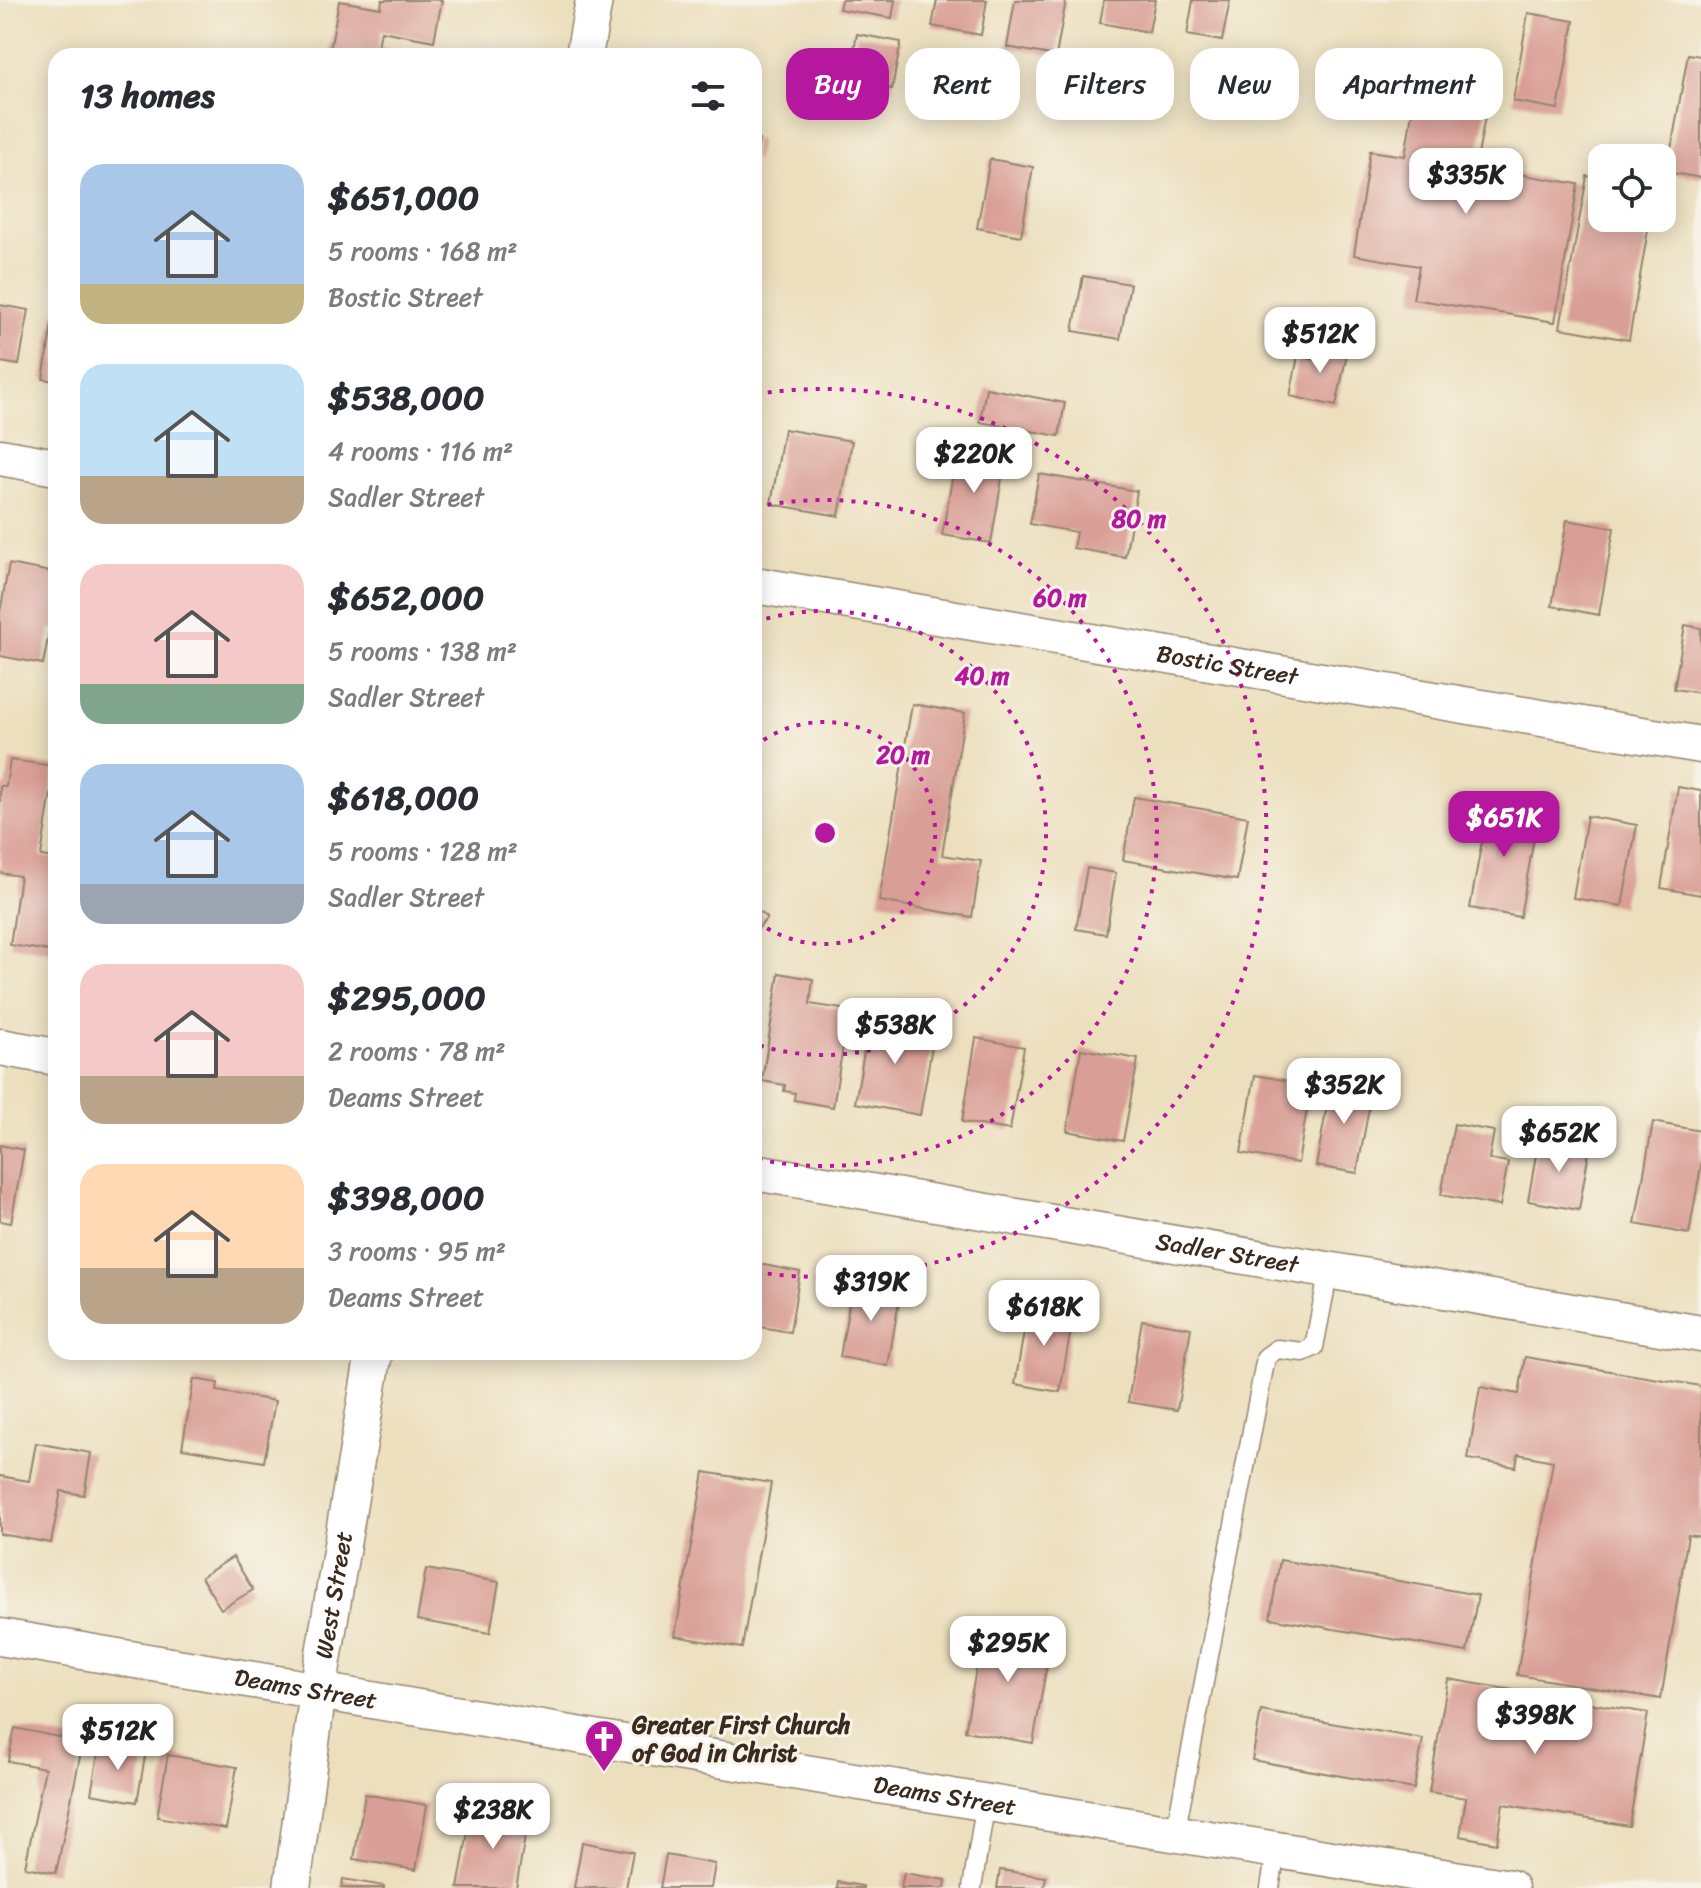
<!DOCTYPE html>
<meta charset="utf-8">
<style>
:root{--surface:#fff;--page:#f7f7f7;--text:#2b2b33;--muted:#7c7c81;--accent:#b5179e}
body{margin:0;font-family:Sriracha,sans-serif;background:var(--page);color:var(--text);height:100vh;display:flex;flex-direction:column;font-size:30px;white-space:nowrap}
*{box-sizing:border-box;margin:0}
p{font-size:26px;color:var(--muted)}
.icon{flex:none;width:44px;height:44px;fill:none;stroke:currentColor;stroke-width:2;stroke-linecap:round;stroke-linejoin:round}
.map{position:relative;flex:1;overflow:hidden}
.drawer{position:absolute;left:48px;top:48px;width:714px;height:1312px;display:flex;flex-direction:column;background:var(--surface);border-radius:24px;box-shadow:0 4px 20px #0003}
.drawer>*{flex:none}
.top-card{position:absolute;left:786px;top:48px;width:760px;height:72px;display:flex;gap:16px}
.buttons{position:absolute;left:1588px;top:144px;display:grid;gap:16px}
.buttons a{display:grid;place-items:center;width:88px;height:88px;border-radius:16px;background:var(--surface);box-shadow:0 4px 20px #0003;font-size:40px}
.price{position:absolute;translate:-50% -68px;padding:0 18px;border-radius:16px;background:#fff;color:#222;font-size:26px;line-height:52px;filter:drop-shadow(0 2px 4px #0008)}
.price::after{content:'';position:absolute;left:50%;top:48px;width:24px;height:18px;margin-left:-12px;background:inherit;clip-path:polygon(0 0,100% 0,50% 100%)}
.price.on{background:var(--accent);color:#fff}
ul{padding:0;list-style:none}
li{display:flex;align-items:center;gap:24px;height:200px;padding:0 32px}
li span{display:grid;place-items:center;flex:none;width:224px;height:160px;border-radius:24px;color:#555}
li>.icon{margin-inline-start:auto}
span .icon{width:96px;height:96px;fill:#fffc;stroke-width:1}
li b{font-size:34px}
h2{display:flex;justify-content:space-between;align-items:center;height:96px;padding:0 32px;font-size:34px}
.pill{padding:0 28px;border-radius:24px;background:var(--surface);box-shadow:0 4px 20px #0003;font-size:28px;line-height:72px}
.pill.on{background:var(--accent);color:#fff}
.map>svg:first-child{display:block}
.building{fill:#d99e95}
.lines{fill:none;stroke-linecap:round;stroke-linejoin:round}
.lane-casing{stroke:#94846e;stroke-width:21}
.street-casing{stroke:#94846e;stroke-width:39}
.lane{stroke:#fff;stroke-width:18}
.street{stroke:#fff;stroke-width:36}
.ring{fill:none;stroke:#b5179e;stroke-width:4;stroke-dasharray:4 8}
.labels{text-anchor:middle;stroke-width:6;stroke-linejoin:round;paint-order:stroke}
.street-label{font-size:24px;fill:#3b2a1e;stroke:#f7f3e8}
.poi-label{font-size:24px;font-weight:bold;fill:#3b2a1e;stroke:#f7f3e8;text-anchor:start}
.centre{fill:#b5179e;stroke:#f7f3e8;stroke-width:4}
.ring-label{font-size:24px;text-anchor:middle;font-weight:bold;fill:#b5179e;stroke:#f7f3e8;stroke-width:6;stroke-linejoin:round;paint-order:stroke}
</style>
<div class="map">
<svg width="1701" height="1888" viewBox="0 0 1701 1888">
<rect width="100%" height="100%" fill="#f7f3e8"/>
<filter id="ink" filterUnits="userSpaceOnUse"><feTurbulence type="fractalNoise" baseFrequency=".0125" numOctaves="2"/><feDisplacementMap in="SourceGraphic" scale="16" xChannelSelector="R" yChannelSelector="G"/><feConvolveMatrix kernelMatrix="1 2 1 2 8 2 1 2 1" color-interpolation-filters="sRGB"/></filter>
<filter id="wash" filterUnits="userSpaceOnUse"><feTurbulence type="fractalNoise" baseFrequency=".006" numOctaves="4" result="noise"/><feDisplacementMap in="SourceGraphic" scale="32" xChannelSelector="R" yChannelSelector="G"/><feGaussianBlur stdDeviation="1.8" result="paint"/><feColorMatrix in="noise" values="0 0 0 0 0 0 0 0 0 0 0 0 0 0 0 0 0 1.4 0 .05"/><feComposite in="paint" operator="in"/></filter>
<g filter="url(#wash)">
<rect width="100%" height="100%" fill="#ecdfbd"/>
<g id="blocks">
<g class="building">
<polygon points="382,0 442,0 434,41 381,31 378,47 415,56 329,56 339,1 381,8"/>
<polygon points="841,0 895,0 892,18 839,9"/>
<polygon points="937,0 987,0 981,35 932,26"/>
<polygon points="1015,0 1066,0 1056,56 1007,47"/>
<polygon points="1104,0 1155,0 1149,32 1100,23"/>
<polygon points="1193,0 1230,0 1222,41 1187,35"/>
<polygon points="1528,13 1574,21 1558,109 1513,101"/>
<polygon points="857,34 901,42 892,89 848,82"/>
<polygon points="1688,54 1701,56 1701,178 1667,172"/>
<polygon points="1416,88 1488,99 1476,167 1578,184 1555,322 1413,299 1419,266 1354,255 1370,151 1405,156"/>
<polygon points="754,139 759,140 756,160 754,160"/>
<polygon points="990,159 1033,167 1021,236 977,228"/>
<polygon points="1587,176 1602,178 1602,218 1650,218 1629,340 1560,328"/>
<polygon points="1083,276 1130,284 1120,339 1073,331"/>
<polygon points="0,305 29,310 19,365 0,362"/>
<polygon points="54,313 56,313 56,381 43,379"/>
<polygon points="1320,342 1348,349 1336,406 1290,396 1298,356 1316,360"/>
<polygon points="986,388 1065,403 1059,436 980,422"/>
<polygon points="784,429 852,441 839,516 771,504"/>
<polygon points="958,446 1006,455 991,543 942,535"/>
<polygon points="1039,474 1137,491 1125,557 1073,548 1076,532 1030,524"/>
<polygon points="1567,520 1614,528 1599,615 1552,606"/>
<polygon points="9,564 56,573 56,629 50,628 43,664 0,656 0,612"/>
<polygon points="1685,625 1701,628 1701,693 1674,689"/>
<polygon points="912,704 965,713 942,855 981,861 972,917 879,901"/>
<polygon points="10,760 55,766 41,856 56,858 56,952 10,945 20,876 0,873 0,786 6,786"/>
<polygon points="1678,787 1701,791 1701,895 1661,888"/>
<polygon points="1134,797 1248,817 1237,880 1123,860"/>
<polygon points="1489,801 1539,810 1520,917 1470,908"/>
<polygon points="1587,816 1637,825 1622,906 1573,898"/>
<polygon points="1087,868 1116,873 1106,934 1076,929"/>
<polygon points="754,908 767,918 754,934"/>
<polygon points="779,973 813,979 810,1004 849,1010 833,1107 794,1100 795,1093 784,1091 785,1085 762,1081"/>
<polygon points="870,1018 935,1029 920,1115 855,1103"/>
<polygon points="976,1038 1024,1047 1010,1130 962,1122"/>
<polygon points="1081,1049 1138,1059 1123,1141 1067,1131"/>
<polygon points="1255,1075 1311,1085 1298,1163 1241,1153"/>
<polygon points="1332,1079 1373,1086 1357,1173 1316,1166"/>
<polygon points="1653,1122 1701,1131 1701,1166 1689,1234 1635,1224"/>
<polygon points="1454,1124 1494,1131 1489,1159 1508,1162 1500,1206 1441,1195"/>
<polygon points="1539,1137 1590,1146 1579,1210 1528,1201"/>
<polygon points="0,1145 24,1150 11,1223 0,1221"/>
<polygon points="754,1263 800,1272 790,1332 754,1326"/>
<polygon points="853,1281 901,1289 888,1366 840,1357"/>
<polygon points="1029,1303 1074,1311 1060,1392 1015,1384"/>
<polygon points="1142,1320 1191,1328 1177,1410 1128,1402"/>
<polygon points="1525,1357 1701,1386 1701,1537 1688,1535 1661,1699 1517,1675 1553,1461 1518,1454 1516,1467 1468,1459 1480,1387 1519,1394"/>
<polygon points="194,1379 218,1383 217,1391 275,1401 264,1462 182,1448"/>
<polygon points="36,1443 91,1453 84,1495 61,1491 51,1543 0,1534 0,1476 29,1481"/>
<polygon points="704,1472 771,1483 742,1648 675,1636"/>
<polygon points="233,1557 253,1590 221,1609 201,1577"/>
<polygon points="1280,1560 1478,1595 1467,1652 1270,1618"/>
<polygon points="426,1569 499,1582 490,1633 417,1620"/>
<polygon points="984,1624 1052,1636 1033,1743 965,1731"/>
<polygon points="1448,1679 1648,1713 1629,1826 1503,1804 1497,1843 1460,1836 1466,1798 1429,1792"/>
<polygon points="1261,1711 1423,1739 1414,1789 1252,1760"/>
<polygon points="15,1728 83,1742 56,1873 25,1867 45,1768 8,1761"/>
<polygon points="100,1743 146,1751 137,1802 91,1794"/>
<polygon points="168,1755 237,1767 226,1829 157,1817"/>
<polygon points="365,1794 427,1805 416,1870 354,1859"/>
<polygon points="472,1810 528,1820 516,1888 458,1888"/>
<polygon points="582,1842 633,1852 626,1888 574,1888"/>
<polygon points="666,1855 715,1864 711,1888 660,1888"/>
<polygon points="1000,1870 1046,1877 1044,1888 997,1888"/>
<polygon points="904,1873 946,1880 945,1888 901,1888"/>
<polygon points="343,1879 384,1886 384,1888 341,1888"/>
<polygon points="838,1882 863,1886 863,1888 837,1888"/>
</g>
</g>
</g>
<g filter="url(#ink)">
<use href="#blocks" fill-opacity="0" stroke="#94846e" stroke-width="2"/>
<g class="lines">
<defs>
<g id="lane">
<polyline points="1175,1834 1266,1357 1277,1349 1303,1352 1314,1347 1329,1270"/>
<polyline points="972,1888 986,1801"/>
<polyline points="1270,1888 1276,1851"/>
</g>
<g id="street">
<polyline points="584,56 594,0"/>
<polyline points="0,457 56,467"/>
<path id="s1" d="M754,585l947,160"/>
<polyline points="0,1047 56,1057"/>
<path id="s2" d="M754,1172l947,162"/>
<path id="s3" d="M0,1637l713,121 797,130"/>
<path id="s4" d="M292,1888l26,-198 56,-338"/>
</g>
</defs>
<use href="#lane" class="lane-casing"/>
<use href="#street" class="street-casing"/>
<use href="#lane" class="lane"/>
<use href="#street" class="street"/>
</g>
</g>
<g class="ring">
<path d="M754 747A111 111 0 1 1 754 919"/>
<path d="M755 622A222 222 0 1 1 755 1044"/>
<path d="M756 507A333 333 0 1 1 756 1159"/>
<path d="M756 394A444 444 0 1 1 756 1272"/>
</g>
<defs>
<symbol id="church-pin" viewBox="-11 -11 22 30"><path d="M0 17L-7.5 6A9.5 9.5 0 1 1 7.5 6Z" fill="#b5179e" stroke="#f7f3e8"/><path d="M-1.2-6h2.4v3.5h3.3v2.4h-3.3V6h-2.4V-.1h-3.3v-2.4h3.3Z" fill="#fff"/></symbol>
</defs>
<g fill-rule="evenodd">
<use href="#church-pin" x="582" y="1717" width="44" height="60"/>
</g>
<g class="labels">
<g class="street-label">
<text dy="8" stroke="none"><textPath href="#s1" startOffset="480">Bostic Street</textPath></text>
<text dy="8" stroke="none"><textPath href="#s2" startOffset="480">Sadler Street</textPath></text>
<text dy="8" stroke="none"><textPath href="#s4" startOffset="296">West Street</textPath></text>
<text dy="8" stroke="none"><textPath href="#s3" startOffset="310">Deams Street</textPath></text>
<text dy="8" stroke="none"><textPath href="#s3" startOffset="958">Deams Street</textPath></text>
</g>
<g class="poi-label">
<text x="632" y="1733">Greater First Church<tspan x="632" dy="28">of God in Christ</tspan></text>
</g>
</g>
<circle cx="825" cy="833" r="12" class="centre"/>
<g class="ring-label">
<text x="1139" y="527">80 m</text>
<text x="1060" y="606">60 m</text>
<text x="982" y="684">40 m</text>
<text x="903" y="763">20 m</text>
</g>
</svg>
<div class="buttons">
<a><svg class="icon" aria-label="locate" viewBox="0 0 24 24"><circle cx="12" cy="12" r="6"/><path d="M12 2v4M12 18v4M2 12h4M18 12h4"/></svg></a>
</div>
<b class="price" style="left:1466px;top:216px">$335K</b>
<b class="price" style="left:1320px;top:375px">$512K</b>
<b class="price" style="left:974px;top:495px">$220K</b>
<b class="price on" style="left:1504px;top:859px">$651K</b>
<b class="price" style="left:895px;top:1066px">$538K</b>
<b class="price" style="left:1344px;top:1126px">$352K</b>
<b class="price" style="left:1559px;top:1174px">$652K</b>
<b class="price" style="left:871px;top:1323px">$319K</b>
<b class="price" style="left:1044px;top:1348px">$618K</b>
<b class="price" style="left:1008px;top:1684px">$295K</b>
<b class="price" style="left:1535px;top:1756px">$398K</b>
<b class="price" style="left:118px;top:1772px">$512K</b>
<b class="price" style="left:493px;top:1851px">$238K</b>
<div class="top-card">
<a class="pill on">Buy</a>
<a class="pill">Rent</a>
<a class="pill">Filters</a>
<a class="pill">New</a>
<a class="pill">Apartment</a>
</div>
<section class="drawer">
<h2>13 homes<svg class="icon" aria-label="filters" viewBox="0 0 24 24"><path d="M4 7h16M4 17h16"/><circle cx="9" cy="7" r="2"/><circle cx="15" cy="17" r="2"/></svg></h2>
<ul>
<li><span style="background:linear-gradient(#a9c7e8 75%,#c2b280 0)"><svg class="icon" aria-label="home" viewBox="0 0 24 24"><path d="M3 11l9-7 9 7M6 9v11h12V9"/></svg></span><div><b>$651,000</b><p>5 rooms · 168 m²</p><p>Bostic Street</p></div></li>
<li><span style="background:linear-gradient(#bfe0f5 70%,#b9a48a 0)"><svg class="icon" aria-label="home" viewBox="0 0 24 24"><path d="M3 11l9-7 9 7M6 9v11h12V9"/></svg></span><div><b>$538,000</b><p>4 rooms · 116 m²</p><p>Sadler Street</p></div></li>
<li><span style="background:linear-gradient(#f6c9c9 75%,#7fa58c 0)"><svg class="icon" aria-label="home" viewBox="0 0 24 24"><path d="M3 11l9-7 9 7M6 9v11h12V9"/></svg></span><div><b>$652,000</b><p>5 rooms · 138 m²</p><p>Sadler Street</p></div></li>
<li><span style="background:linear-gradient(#a9c7e8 75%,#9aa5b1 0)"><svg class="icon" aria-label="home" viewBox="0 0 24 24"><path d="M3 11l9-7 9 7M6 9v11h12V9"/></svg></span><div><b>$618,000</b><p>5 rooms · 128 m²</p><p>Sadler Street</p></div></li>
<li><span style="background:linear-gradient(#f6c9c9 70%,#b9a48a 0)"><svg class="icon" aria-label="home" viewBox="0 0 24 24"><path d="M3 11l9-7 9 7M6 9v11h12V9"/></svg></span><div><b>$295,000</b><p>2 rooms · 78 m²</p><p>Deams Street</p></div></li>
<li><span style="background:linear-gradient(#ffd9b3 65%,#b9a48a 0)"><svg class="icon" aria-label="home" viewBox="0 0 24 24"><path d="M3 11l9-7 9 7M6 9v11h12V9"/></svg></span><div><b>$398,000</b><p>3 rooms · 95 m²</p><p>Deams Street</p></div></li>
</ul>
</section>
</div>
